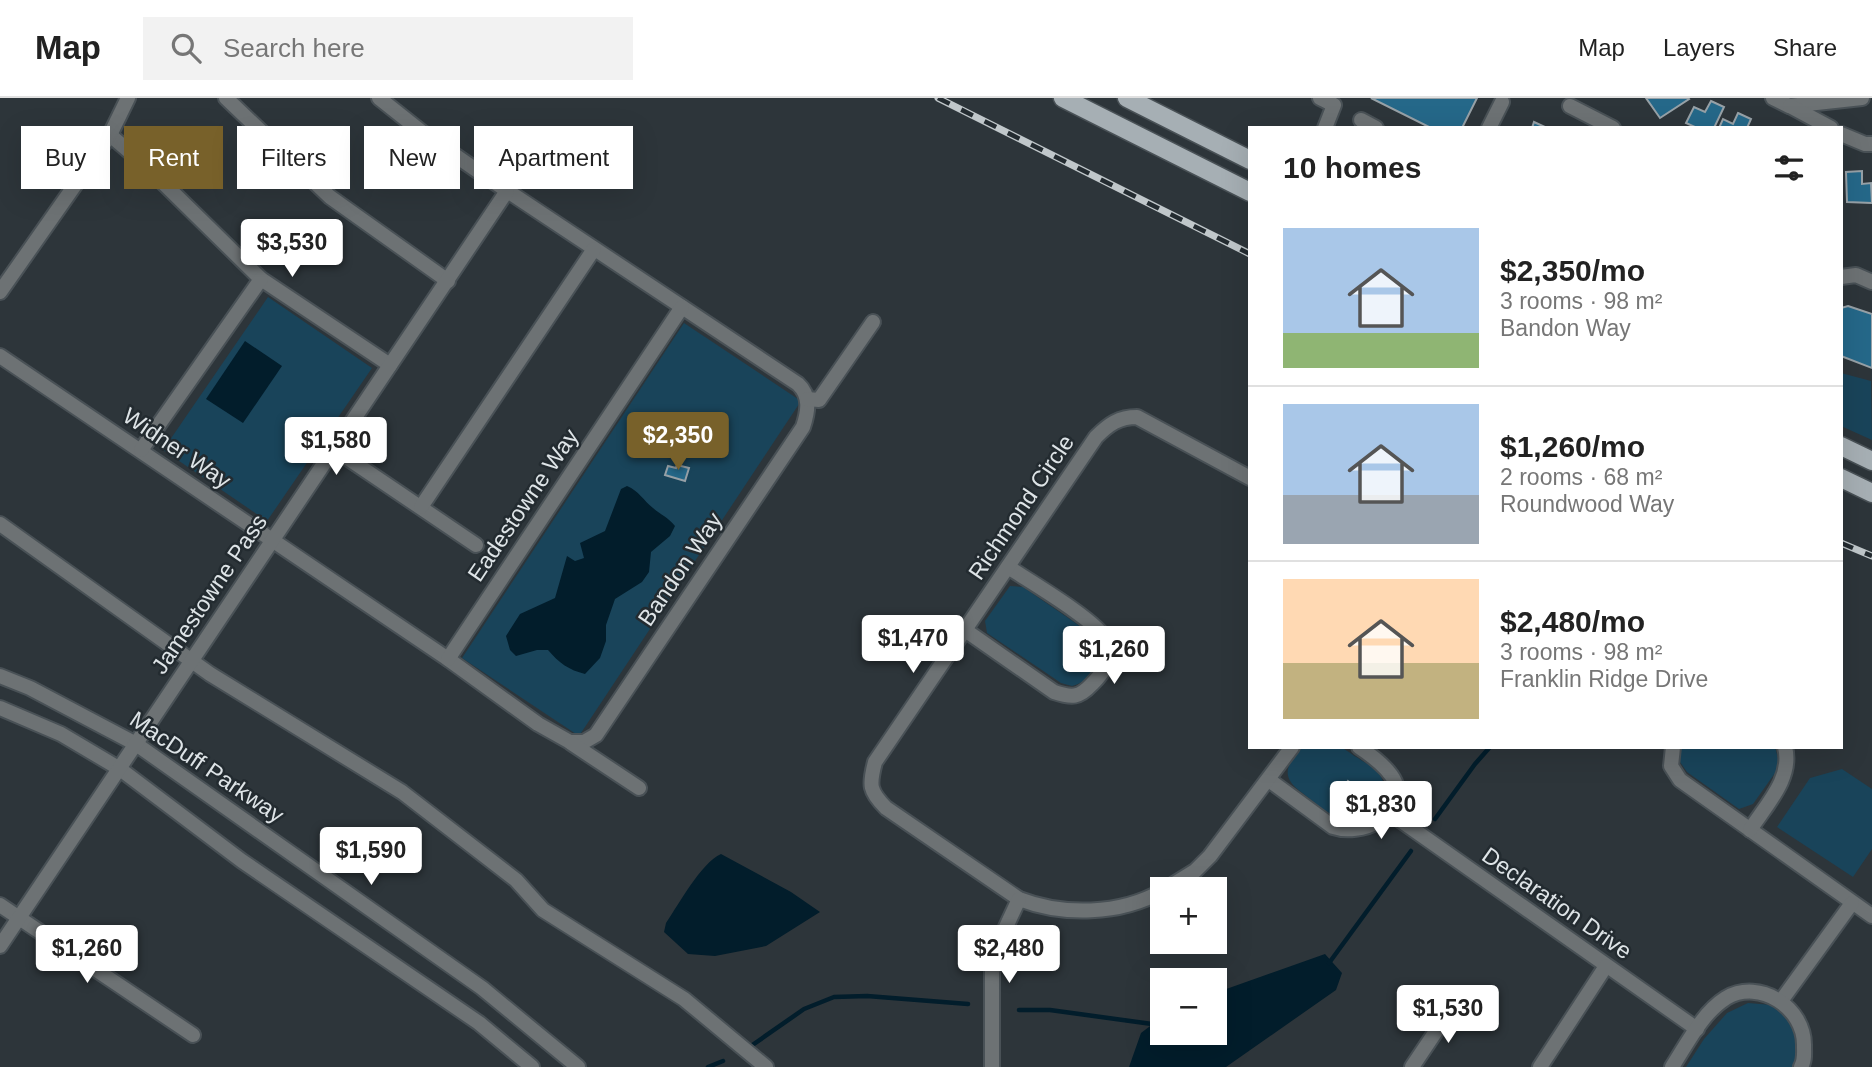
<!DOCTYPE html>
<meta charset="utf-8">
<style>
:root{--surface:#fff;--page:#f2f2f2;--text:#222;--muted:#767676;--line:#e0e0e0;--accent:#78612a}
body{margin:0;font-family:Arial,sans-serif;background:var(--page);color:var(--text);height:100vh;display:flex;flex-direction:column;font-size:26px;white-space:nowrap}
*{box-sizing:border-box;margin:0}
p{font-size:23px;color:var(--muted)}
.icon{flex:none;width:38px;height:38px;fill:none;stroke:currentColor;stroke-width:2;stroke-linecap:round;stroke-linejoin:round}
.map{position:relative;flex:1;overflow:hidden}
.drawer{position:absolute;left:1248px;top:28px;width:595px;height:623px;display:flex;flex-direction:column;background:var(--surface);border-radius:0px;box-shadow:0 7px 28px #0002}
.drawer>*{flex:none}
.top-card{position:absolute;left:21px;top:28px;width:665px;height:63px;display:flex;gap:14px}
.buttons{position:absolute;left:1150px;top:779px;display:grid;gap:14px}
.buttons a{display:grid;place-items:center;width:77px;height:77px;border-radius:0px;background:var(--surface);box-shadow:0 7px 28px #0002;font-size:35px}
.price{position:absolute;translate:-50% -60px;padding:0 16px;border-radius:7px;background:#fff;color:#222;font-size:23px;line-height:46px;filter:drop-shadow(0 2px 4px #0008)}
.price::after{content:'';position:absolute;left:50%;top:42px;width:21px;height:16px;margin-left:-10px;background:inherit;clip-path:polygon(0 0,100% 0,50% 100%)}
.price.active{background:var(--accent);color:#fff}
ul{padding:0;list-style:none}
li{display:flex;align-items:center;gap:21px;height:175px;padding:0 35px}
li+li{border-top:2px solid var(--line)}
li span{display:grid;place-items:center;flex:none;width:196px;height:140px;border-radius:0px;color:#555}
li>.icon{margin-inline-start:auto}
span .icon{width:84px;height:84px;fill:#fffc;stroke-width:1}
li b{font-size:30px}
h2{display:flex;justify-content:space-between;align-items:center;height:84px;padding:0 35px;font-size:30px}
.chip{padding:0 24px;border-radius:0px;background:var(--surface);box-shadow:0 7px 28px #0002;font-size:24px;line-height:63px}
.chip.active{background:var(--accent);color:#fff}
header{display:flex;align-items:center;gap:42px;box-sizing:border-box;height:98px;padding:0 35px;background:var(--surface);border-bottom:2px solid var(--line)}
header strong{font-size:33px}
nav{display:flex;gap:38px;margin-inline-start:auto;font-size:24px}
.search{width:490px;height:63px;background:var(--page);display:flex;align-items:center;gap:18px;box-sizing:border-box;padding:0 24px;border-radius:0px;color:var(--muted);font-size:26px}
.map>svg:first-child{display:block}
.green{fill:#19445a}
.water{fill:#021d2b}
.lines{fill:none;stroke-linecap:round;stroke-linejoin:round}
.stream{stroke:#021d2b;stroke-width:4.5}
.building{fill:#256889;stroke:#97a1a7;stroke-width:2}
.minor-casing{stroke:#495156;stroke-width:18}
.major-casing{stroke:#495156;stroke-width:21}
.minor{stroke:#6d7274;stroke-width:14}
.major{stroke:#a6afb4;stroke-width:18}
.rail-casing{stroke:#c0c7ca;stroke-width:7}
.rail{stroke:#232b30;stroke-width:4.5;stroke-dasharray:13;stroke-linecap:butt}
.labels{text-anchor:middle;stroke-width:5;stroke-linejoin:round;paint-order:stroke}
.street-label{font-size:23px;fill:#dee4e7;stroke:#232b30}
</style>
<header>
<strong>Map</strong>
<div class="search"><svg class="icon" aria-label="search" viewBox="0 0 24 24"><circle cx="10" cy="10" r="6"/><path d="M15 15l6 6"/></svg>Search here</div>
<nav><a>Map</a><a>Layers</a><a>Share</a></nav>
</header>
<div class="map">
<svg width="1872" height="969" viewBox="0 0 1872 969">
<rect width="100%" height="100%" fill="#2d353a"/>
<g class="green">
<polygon points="268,199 372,270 267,423 163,352"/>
<polygon points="684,225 801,303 579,638 462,560"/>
<polygon points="1841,275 1871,283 1872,342 1841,328"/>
<path d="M1010,488l13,1 70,48c15,23 5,43 -21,51l-11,-3 -74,-50 -2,-12z"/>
<path d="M1301,649c12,0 26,-2 38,0 6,1 13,8 19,11 5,4 13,7 18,12 21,21 -1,60 -31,52 -13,-4 -33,-22 -44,-30 -22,-17 -13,-27 0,-45z"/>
<polygon points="1775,649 1780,668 1753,706 1739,711 1687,674 1680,664 1678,650"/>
<polygon points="1842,671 1872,691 1872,751 1853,779 1777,729 1810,680"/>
<polygon points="1748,905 1772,907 1794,927 1797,950 1795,969 1686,969 1704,941 1727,915"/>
</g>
<g class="water">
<polygon points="245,243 282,268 243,325 206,301"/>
<path d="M627,388c12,5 16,14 26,22 8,7 15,9 22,18l-5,10 -19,16 -2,20 -7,10 -27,17 -9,26v16l-6,17 -15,16c-16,-4 -26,-11 -37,-24h-11l-21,6 -6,-6 -4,-14 14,-22 35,-16 12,-42 8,5 9,-3 -4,-15 25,-12 16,-42z"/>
<path d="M721,756l70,38 29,20 -54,34 -51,10 -27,-2 -24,-22 2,-9c13,-19 35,-60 55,-69z"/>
<polygon points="1325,856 1342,875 1336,892 1226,969 1129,969 1141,935 1162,919 1162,934 1214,934 1215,895"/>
</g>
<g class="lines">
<g class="stream">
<polyline points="1435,721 1475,666 1490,649"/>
<polyline points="1329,865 1411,753"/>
<polyline points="1019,912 1050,912 1152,926 1162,931"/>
<polyline points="751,948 804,911 834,899 867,898 968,906"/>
<polyline points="708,969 723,963"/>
</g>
</g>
<g class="building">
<polygon points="1371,0 1477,0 1462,30 1431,30"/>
<polygon points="1646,0 1688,0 1689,1 1660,20"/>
<polygon points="1711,3 1724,9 1714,30 1697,30 1686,25 1694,9 1705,14"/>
<polygon points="1738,15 1751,21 1747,30 1719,30 1723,21 1733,26"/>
<polygon points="1534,24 1547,30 1532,30"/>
<polygon points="1862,73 1862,86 1871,85 1872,105 1847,104 1846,74"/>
<polygon points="1848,208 1872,216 1872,270 1841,258 1841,210"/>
<polygon points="677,367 689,370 685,383 665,377 668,368 676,370"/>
<polygon points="1348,683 1358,690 1352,700 1341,693"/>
</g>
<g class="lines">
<defs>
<g id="minor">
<polyline points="226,0 330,99 448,183"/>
<polyline points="1320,0 1334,7 1325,30"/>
<polyline points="1773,0 1789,8 1862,0"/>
<polyline points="1570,8 1613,30"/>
<polyline points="1790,8 1831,30"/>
<polyline points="1361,22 1376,30"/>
<polyline points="1489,30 1502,4"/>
<polyline points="1841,36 1865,46 1872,46"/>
<polyline points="110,37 145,67 261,181 390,267"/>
<polyline points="1841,179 1856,177 1872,184"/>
<polyline points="0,194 110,37 128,0"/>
<path d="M0,258l448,303 90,65 32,18h14l12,-7 207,-308c5,-15 8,-31 -5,-43l-316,-210 -59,-41 -44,-35"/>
<polyline points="807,301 819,302 873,224"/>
<polyline points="334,351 476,447"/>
<polyline points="141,352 261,181"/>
<polyline points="421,409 594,151"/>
<polyline points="0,426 210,576 402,694 516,782 543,812 684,901 766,969"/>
<path d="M965,532l89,62c18,6 25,6 38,-8 11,-11 23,-27 15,-43 -9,-20 -78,-60 -99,-74"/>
<polyline points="448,561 682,209"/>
<polyline points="0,578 30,590 136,646 482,890 578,969"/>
<polyline points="0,610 61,636 120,671 242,763 479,925 532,969"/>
<polyline points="571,645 639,690"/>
<polyline points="1673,649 1671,668 1680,682 1872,818"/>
<path d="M1269,682l64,47c26,9 75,-9 62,-45 -6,-14 -24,-27 -36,-35"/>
<polyline points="1390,715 1697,931"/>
<path d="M1750,732c16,-25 43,-52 35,-83"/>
<polyline points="1166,791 1195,773 1210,758 1292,649"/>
<path d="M1162,793c-42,24 -99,25 -143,8l-133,-91c-17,-17 -17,-23 -11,-46l221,-325c13,-13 23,-20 41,-20l113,61"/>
<polyline points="0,807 193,937"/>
<polyline points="0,848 507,93"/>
<polyline points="1781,903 1852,805"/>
<polyline points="992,969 992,874 1006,829 1019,801"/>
<polyline points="1412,969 1455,905"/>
<polyline points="1540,969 1606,868"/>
<path d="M1672,969c15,-23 30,-54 54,-69 34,-20 79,10 78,48 0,8 1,14 -3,21"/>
</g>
<g id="major">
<polyline points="1063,0 1250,94"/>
<polyline points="1127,0 1250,62"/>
<polyline points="1841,348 1872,363"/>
<polyline points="1841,380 1872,395"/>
</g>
</defs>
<use href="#minor" class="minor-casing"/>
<use href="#major" class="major-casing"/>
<use href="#minor" class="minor"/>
<use href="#major" class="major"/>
<defs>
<g id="rail">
<polyline points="938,0 1250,156"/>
<polyline points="1841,445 1872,458"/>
</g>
</defs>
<use href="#rail" class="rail-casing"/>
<use href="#rail" class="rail"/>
</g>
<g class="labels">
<g class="street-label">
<text transform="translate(177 350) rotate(34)" y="8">Widner Way</text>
<text transform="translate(523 407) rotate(-56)" y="8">Eadestowne Way</text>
<text transform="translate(1021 409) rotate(-56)" y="8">Richmond Circle</text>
<text transform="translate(680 471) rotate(-56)" y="8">Bandon Way</text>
<text transform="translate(209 496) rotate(-56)" y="8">Jamestowne Pass</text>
<text transform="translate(207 669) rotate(34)" y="8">MacDuff Parkway</text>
<text transform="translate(1557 805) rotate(35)" y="8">Declaration Drive</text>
</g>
</g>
</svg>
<div class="buttons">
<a>+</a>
<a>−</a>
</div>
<b class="price" style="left:292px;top:181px">$3,530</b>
<b class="price active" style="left:678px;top:374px">$2,350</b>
<b class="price" style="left:336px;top:379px">$1,580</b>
<b class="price" style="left:913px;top:577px">$1,470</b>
<b class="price" style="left:1114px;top:588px">$1,260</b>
<b class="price" style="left:1381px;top:743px">$1,830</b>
<b class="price" style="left:371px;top:789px">$1,590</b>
<b class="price" style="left:87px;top:887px">$1,260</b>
<b class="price" style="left:1009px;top:887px">$2,480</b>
<b class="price" style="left:1448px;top:947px">$1,530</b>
<div class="top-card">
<a class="chip">Buy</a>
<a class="chip active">Rent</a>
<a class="chip">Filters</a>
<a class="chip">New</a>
<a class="chip">Apartment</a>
</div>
<section class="drawer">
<h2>10 homes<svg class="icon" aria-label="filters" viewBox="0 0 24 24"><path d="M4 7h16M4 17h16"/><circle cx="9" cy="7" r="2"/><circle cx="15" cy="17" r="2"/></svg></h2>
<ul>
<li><span style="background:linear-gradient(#a9c7e8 75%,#8fb573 0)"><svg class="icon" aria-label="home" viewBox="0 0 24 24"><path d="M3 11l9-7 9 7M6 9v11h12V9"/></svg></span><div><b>$2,350/mo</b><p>3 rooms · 98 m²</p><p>Bandon Way</p></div></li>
<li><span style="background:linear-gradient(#a9c7e8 65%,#9aa5b1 0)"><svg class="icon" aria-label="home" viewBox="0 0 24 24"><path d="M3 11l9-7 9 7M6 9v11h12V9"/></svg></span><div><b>$1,260/mo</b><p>2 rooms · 68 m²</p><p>Roundwood Way</p></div></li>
<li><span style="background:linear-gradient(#ffd9b3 60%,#c2b280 0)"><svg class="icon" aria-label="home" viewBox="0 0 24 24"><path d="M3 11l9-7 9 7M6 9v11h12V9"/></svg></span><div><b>$2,480/mo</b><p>3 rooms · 98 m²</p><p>Franklin Ridge Drive</p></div></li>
</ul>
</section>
</div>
